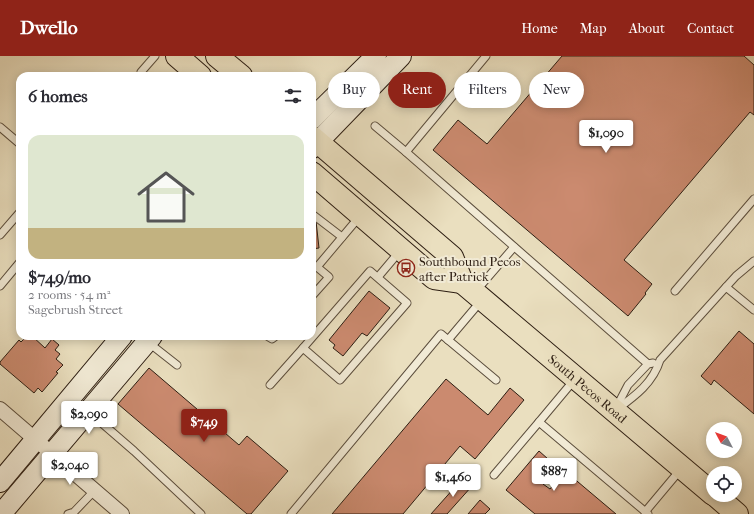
<!DOCTYPE html>
<meta charset="utf-8">
<style>
:root{--surface:#fff;--page:#f2f2f3;--text:#2b2b33;--muted:#7c7c81;--accent:#8f2418}
body{margin:0;font-family:"IM FELL French Canon",serif;background:var(--page);color:var(--text);height:100vh;display:flex;flex-direction:column;font-size:15px;white-space:nowrap}
*{box-sizing:border-box;margin:0}
p{font-size:13px;color:var(--muted)}
.icon{flex:none;width:22px;height:22px;fill:none;stroke:currentColor;stroke-width:2;stroke-linecap:round;stroke-linejoin:round}
.map{position:relative;flex:1;overflow:hidden}
.sheet{position:absolute;left:16px;top:16px;width:300px;height:268px;display:flex;flex-direction:column;background:var(--surface);border-radius:12px;box-shadow:0 2px 10px #0003}
.sheet>*{flex:none}
.top-card{position:absolute;left:328px;top:16px;width:366px;height:36px;display:flex;gap:8px}
.needle{width:26px;rotate:311deg}
.buttons{position:absolute;left:706px;top:366px;display:grid;gap:8px}
.buttons a{display:grid;place-items:center;width:36px;height:36px;border-radius:50%;background:var(--surface);box-shadow:0 2px 10px #0003;font-size:20px}
.price{position:absolute;translate:-50% -34px;padding:0 9px;border-radius:4px;background:#fff;color:#222;font-size:13px;line-height:26px;filter:drop-shadow(0 1px 2px #0008)}
.price::after{content:'';position:absolute;left:50%;top:24px;width:12px;height:9px;margin-left:-6px;background:inherit;clip-path:polygon(0 0,100% 0,50% 100%)}
.price.on{background:var(--accent);color:#fff}
ul{padding:0;list-style:none}
li{display:grid;align-content:center;gap:8px;height:212px;padding:0 12px}
li span{display:grid;place-items:center;height:124px;border-radius:12px;color:#555}
li>.icon{margin-inline-start:auto}
span .icon{width:72px;height:72px;fill:#fffc;stroke-width:1}
li b{font-size:17px}
h2{display:flex;justify-content:space-between;align-items:center;height:48px;padding:0 12px;font-size:17px}
.chip{padding:0 14px;border-radius:18px;background:var(--surface);box-shadow:0 2px 10px #0003;font-size:14px;line-height:36px}
.chip.on{background:var(--accent);color:#fff}
header{display:flex;align-items:center;gap:24px;box-sizing:border-box;height:56px;padding:0 20px;background:var(--accent);color:#fff}
header strong{font-size:19px}
nav{display:flex;gap:22px;margin-inline-start:auto;font-size:14px}
.map>svg:first-child{display:block}
.building{fill:#cb8a6f;stroke:#2c1d12}
.lines{fill:none;stroke-linecap:round;stroke-linejoin:round}
.lane-casing{stroke:#5c4e3d;stroke-width:9}
.street-casing{stroke:#5c4e3d;stroke-width:16}
.secondary-casing{stroke:#2c1d12;stroke-width:22}
.primary-casing{stroke:#2c1d12;stroke-width:24}
.lane{stroke:#f1ead5;stroke-width:7}
.street{stroke:#f1ead5;stroke-width:14}
.secondary{stroke:#f1ead5;stroke-width:20}
.primary{stroke:#eadfbf;stroke-width:22}
.labels{text-anchor:middle;stroke-width:4;stroke-linejoin:round;paint-order:stroke}
.poi-label{font-size:13px;fill:#2c1d12;stroke:#f1ead5;text-anchor:start}
.street-label{font-size:13px;fill:#2c1d12;stroke:#f1ead5}
</style>
<header>
<strong>Dwello</strong>
<nav><a>Home</a><a>Map</a><a>About</a><a>Contact</a></nav>
</header>
<div class="map">
<svg width="754" height="458" viewBox="0 0 754 458">
<rect width="100%" height="100%" fill="#eadfbf"/>
<filter id="stains"><feTurbulence type="fractalNoise" baseFrequency=".005" numOctaves="4"/><feColorMatrix values="0 0 0 0 .2 0 0 0 0 .09 0 0 0 0 .02 0 0 0 .5 -.17"/></filter>
<radialGradient id="worn" r=".72"><stop offset=".6" stop-color="#630" stop-opacity="0"/><stop offset="1" stop-color="#630" stop-opacity=".3"/></radialGradient>
<g class="building">
<polygon points="562,0 744,0 754,9 754,59 750,56 624,204 652,228 645,237 646,238 628,260 433,94 458,64 487,88"/>
<polygon points="316,165 319,192 312,193 312,166"/>
<polygon points="369,235 390,252 367,280 362,277 343,300 333,292 335,289 329,284"/>
<polygon points="739,275 754,288 754,358 714,324 711,329 701,320"/>
<polygon points="27,280 32,280 45,292 52,283 59,289 55,294 60,298 56,303 63,309 56,316 58,317 42,336 38,332 34,337 0,308 0,306 19,284 21,286"/>
<polygon points="149,312 239,389 247,380 288,415 251,458 247,458 118,348"/>
<polygon points="446,323 488,359 510,332 524,344 475,403 460,390 403,458 332,458"/>
<polygon points="539,395 557,411 543,428 550,433 565,415 616,458 535,458 506,434"/>
<polygon points="463,422 472,430 447,458 431,458"/>
<polygon points="480,444 490,453 485,458 468,458"/>
</g>
<g class="lines">
<defs>
<g id="lane">
<polyline points="486,0 406,96 648,308"/>
<polyline points="141,16 155,0"/>
<polyline points="375,70 406,96"/>
<polyline points="0,71 20,88"/>
<polyline points="312,158 342,181"/>
<polyline points="0,179 20,156"/>
<polyline points="312,209 317,211 360,160"/>
<polygon points="370,215 407,247 340,324 303,292"/>
<polyline points="378,221 400,195"/>
<polyline points="0,230 20,206"/>
<polyline points="726,231 736,220 754,205"/>
<polyline points="476,235 514,191"/>
<polyline points="675,235 754,143"/>
<polyline points="312,240 329,221 317,211"/>
<polyline points="267,280 272,283 276,280"/>
<polyline points="448,284 481,245"/>
<polyline points="149,287 177,309"/>
<polyline points="270,329 303,292"/>
<polyline points="616,352 628,329 648,308 653,307"/>
<path d="M616,354c19,-14 37,-27 44,-50l66,-73 28,23"/>
<polyline points="89,356 134,395 201,458"/>
<polyline points="539,366 575,323"/>
<polyline points="494,419 539,366 648,458"/>
<polyline points="645,456 681,413"/>
<polyline points="68,458 74,456 95,434"/>
<polyline points="291,458 441,278 496,324"/>
</g>
<polyline id="street" points="0,353 122,458"/>
<g id="secondary">
<polyline points="312,63 376,0"/>
<polyline points="312,92 401,0"/>
<polyline points="0,426 122,280"/>
<polyline points="1,458 152,280"/>
</g>
<g id="primary">
<polyline points="177,0 200,20"/>
<polyline points="217,0 241,20"/>
<path id="s1" d="M312,81l140,120 10,25 251,212"/>
<polyline points="312,117 434,222 462,226"/>
<polyline points="715,439 737,458"/>
</g>
</defs>
<use href="#lane" class="lane-casing"/>
<use href="#street" class="street-casing"/>
<use href="#secondary" class="secondary-casing"/>
<use href="#primary" class="primary-casing"/>
<use href="#lane" class="lane"/>
<use href="#street" class="street"/>
<use href="#secondary" class="secondary"/>
<use href="#primary" class="primary"/>
</g>
<defs>
<symbol id="bus-ring" viewBox="-11 -11 22 22"><circle r="9.5" fill="#f1ead5" stroke="#8f2418" stroke-width="1.5"/><path d="M-5-6H5V4H4V6H2V4H-2V6H-4V4H-5ZM-3.5-4V0h7V-4ZM-3.5 1.2v1.5H-2V1.2ZM2 1.2v1.5H3.5V1.2Z" fill="#8f2418"/></symbol>
</defs>
<g fill-rule="evenodd">
<use href="#bus-ring" x="396" y="202" width="20" height="20"/>
</g>
<g class="labels">
<g class="poi-label">
<text x="419" y="210">Southbound Pecos<tspan x="419" dy="15">after Patrick</tspan></text>
</g>
<g class="street-label">
<text dy="5" stroke="none"><textPath href="#s1" startOffset="376">South Pecos Road</textPath></text>
</g>
</g>
<rect width="100%" height="100%" filter="url(#stains)"/>
<rect width="100%" height="100%" fill="url(#worn)"/>
</svg>
<div class="buttons">
<a><svg class="needle" viewBox="-14 -14 28 28"><path d="M0-13l5 13h-10z" fill="#e53935"/><path d="M0 13l5-13h-10z" fill="#7c7c81"/></svg></a>
<a><svg class="icon" aria-label="locate" viewBox="0 0 24 24"><circle cx="12" cy="12" r="6"/><path d="M12 2v4M12 18v4M2 12h4M18 12h4"/></svg></a>
</div>
<b class="price" style="left:606px;top:98px">$1,090</b>
<b class="price" style="left:89px;top:379px">$2,090</b>
<b class="price on" style="left:204px;top:387px">$749</b>
<b class="price" style="left:70px;top:430px">$2,040</b>
<b class="price" style="left:554px;top:436px">$887</b>
<b class="price" style="left:453px;top:442px">$1,460</b>
<div class="top-card">
<a class="chip">Buy</a>
<a class="chip on">Rent</a>
<a class="chip">Filters</a>
<a class="chip">New</a>
</div>
<section class="sheet">
<h2>6 homes<svg class="icon" aria-label="filters" viewBox="0 0 24 24"><path d="M4 7h16M4 17h16"/><circle cx="9" cy="7" r="2"/><circle cx="15" cy="17" r="2"/></svg></h2>
<ul>
<li><span style="background:linear-gradient(#dfe7d0 75%,#c2b280 0)"><svg class="icon" aria-label="home" viewBox="0 0 24 24"><path d="M3 11l9-7 9 7M6 9v11h12V9"/></svg></span><div><b>$749/mo</b><p>2 rooms · 54 m²</p><p>Sagebrush Street</p></div></li>
</ul>
</section>
</div>
